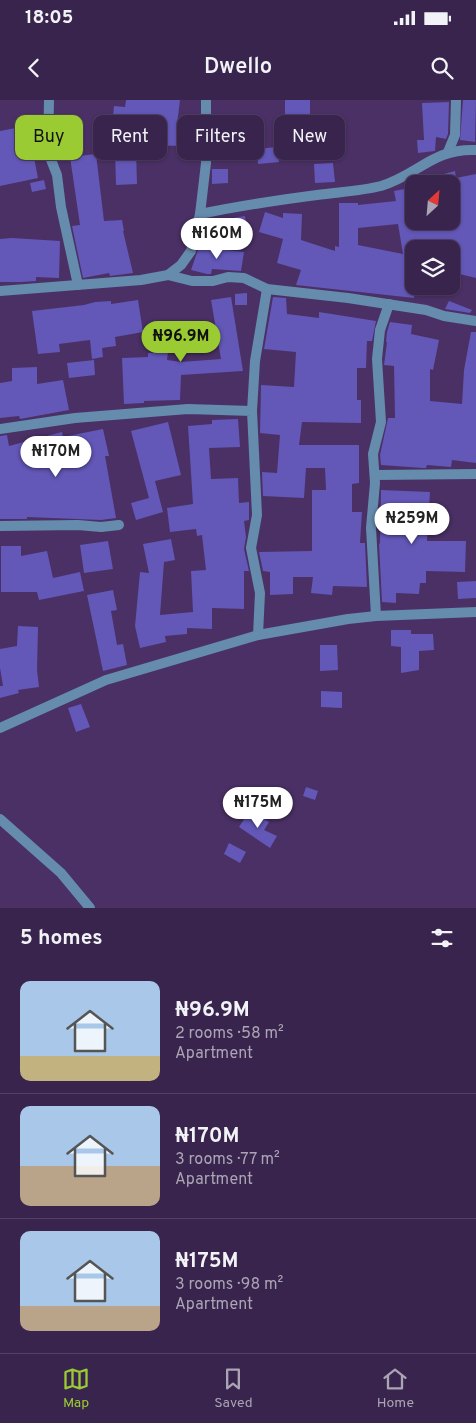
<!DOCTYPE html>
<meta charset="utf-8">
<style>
:root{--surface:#38244c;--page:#433056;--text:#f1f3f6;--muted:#aba4b5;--line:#524164;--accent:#9bcb33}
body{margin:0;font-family:Overpass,sans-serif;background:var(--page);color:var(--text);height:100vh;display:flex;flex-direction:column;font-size:19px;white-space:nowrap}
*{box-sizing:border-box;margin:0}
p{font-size:16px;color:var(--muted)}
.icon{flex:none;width:28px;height:28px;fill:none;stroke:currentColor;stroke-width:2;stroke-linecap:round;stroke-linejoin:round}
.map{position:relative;height:808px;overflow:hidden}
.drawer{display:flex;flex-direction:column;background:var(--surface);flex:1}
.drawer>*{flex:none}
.top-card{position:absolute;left:15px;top:15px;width:446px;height:45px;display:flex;gap:10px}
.needle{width:32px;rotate:26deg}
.tools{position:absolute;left:405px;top:75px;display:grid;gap:10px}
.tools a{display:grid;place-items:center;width:55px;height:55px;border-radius:10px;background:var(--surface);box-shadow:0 1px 4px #0004,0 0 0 1px var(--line);font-size:25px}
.price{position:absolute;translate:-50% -42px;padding:0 11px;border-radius:18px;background:#fff;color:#222;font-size:16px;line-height:32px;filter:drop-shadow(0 1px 2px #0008)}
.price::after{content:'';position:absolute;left:50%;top:30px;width:15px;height:11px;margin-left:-8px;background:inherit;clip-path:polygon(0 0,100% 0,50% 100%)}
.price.on{background:var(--accent);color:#111}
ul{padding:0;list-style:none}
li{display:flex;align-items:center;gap:15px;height:125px;padding:0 20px}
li+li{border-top:1px solid var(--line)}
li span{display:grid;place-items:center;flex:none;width:140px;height:100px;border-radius:10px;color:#555}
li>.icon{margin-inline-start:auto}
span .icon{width:60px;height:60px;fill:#fffc;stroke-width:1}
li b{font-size:21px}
h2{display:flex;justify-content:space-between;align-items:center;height:60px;padding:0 20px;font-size:21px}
.pill{padding:0 18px;border-radius:10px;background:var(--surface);box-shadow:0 1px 4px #0004,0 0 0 1px var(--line);font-size:18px;line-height:45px}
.pill.on{background:var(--accent);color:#111}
.status{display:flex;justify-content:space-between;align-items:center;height:35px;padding:0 25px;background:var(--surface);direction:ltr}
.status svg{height:14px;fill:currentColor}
header{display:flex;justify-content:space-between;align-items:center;height:65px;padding:0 20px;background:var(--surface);font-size:22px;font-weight:600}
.dock{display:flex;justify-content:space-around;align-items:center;height:70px;border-top:1px solid var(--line);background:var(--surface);font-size:14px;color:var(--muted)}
.dock a{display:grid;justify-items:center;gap:2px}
.dock .on{color:var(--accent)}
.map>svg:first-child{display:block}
.building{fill:#6357b8;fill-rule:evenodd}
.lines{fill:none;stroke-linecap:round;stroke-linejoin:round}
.street{stroke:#658bad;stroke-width:10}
</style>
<div class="status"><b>18:05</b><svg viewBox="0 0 49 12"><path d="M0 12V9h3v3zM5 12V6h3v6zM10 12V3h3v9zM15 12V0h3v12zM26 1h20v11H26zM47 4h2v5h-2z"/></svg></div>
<header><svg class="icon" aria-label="back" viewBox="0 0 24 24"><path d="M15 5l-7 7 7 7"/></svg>Dwello<svg class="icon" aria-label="search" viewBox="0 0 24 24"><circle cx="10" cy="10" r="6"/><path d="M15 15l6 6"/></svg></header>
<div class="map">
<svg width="476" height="808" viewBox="0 0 476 808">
<rect width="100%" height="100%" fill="#4a3065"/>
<g class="building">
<polygon points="126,0 180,0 177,25 185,26 184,46 139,45 139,18 113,16 114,6 125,7"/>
<rect x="285" y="0" width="25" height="17"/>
<polygon points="463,0 476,0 475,42 460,40"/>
<polygon points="449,2 448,34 446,39 436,37 435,51 418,53 417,40 424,40 422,3"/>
<polygon points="37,24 41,45 32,47 38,78 0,86 0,31"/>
<polygon points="277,47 279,62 258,64 257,49"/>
<polygon points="136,50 137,84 116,85 115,51"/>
<polygon points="96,54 104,121 122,120 124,131 123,131 133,173 110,176 109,173 83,178 72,126 80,125 70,57"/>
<polygon points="333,63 335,82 315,83 314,64"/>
<polygon points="212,69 228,69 228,83 212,84"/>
<path d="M455,71l1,7 20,-4v104l-25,-6v-23h-37v49l-118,-13 5,-15 -24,-7 6,-24 -24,-7 6,-20 18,6v-5l19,1 -1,26 34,11v-5l4,1v-44h19v2l38,-4 -2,-10 16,-3 4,17v16h37v-37h-5l-2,-10zM398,124l5,30 -45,-9v-17z"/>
<polygon points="44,80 46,89 32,92 30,83"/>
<polygon points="245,116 247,133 230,136 227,119"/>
<polygon points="204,129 229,136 201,140"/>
<polygon points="12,138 60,141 59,178 36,177 36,181 21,182 0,182 0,139"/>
<polygon points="199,147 244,152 241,171 212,169 211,174 207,174 191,170"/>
<polygon points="247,193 247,205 235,205 235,194"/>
<polygon points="231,197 243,271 181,275 180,300 144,301 144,303 124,304 122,258 148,257 148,253 168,252 167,260 181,262 221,259 211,200"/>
<polygon points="273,197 286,198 287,214 319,218 319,212 376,221 372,241 367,241 366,268 357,268 357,300 361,300 361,323 302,322 299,345 359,345 359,383 352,384 352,412 362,412 360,443 365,443 367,487 333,486 332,495 311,493 313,477 293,477 293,494 270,495 270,472 263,471 259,452 312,451 312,390 326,390 325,368 306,368 304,398 263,396 262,372 277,373 280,335 260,333 261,285 294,287 296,252 264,249"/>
<polygon points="138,200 143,232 115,237 116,246 102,248 103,257 92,259 90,240 59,244 60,252 38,254 32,211 84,205 95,202 111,201 111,204"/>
<polygon points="449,201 472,210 470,213 445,209"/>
<polygon points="390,222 412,225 411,234 439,240 433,270 430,269 430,301 462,304 464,270 471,232 476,232 476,363 452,360 451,367 427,365 426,368 423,368 381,365 380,355 388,318 395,318 394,266 384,265 387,242 386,242 387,232"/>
<polygon points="94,260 95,275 69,278 67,263"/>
<polygon points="37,267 37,284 63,280 69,310 20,319 19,316 0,318 0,283 12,281 12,268"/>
<polygon points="238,319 240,347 209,348 211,379 238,378 239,403 249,402 249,420 244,421 246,437 244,449 249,471 244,471 244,509 212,508 212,529 187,528 187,534 165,536 166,542 140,548 135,526 140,472 149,473 143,444 171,439 175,460 164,462 160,515 193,512 191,471 206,470 202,435 197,436 196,429 170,432 167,408 193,404 188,326 212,324 212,320"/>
<polygon points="168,322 181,375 155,381 163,412 136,420 131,403 149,398 131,331"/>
<polygon points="103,329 109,356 105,356 116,418 101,420 27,417 27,419 0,419 0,336 7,335 9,346 62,332 63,337"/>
<polygon points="381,390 430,392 427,441 466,441 465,472 426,471 426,483 420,483 419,494 396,493 396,503 382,502 379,443 380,444"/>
<polygon points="108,441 113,469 84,473 80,445"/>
<polygon points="1,446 21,446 21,456 47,451 53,478 80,472 84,491 39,500 37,492 1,492"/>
<polygon points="476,481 476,498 458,499 457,482"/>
<polygon points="113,490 117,510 111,511 117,545 123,544 127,565 103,571 87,495"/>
<polygon points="18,526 38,527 37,570 39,587 18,590 19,593 0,598 0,586 3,586 0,568 0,549 17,546"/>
<polygon points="391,530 411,530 411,534 433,534 434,550 419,551 419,570 401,573 401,547 391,546"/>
<polygon points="320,545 337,545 338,570 320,571"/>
<polygon points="321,591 342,592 342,608 321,607"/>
<polygon points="81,604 90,627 76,632 68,608"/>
<polygon points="306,687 318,691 315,700 303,696"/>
<polygon points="250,710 269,722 264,730 277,736 270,748 239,727"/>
<polygon points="229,743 246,752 240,763 224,754"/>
</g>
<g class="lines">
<g class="street">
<polyline points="49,0 48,52 57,75 61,107 78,185"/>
<polyline points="448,52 455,35 456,0"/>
<path d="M200,114c39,-8 78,-14 117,-19 21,-3 44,-4 64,-9 37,-11 52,-38 95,-36"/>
<polyline points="168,175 192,181 213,181 228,177 244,178 267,189 348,198 426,210 444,216 476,221"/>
<polyline points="0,191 141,180 168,175 181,165 191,151 200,114 206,63 206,0"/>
<polyline points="252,311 255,261 267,189"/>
<polyline points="0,329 75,318 188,309 252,311 257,415 251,448 260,493 258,535"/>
<polyline points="375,375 476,374"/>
<polyline points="0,426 78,425 101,427 119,425"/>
<polyline points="376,516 371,428 375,383 373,354 381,322 377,259 380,230 389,204"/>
<polyline points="0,628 106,580 258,535 348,519 376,516 476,512"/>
<polyline points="0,719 61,773 90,808"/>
</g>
</g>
</svg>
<div class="tools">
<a><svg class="needle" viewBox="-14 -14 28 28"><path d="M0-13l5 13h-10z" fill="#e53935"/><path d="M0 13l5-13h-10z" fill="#aba4b5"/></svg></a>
<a><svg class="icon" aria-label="layers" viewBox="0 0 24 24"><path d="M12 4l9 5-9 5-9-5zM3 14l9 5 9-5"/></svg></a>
</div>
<b class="price" style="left:217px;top:160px">₦160M</b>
<b class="price on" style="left:181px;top:263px">₦96.9M</b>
<b class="price" style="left:56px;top:378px">₦170M</b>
<b class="price" style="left:412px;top:445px">₦259M</b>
<b class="price" style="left:258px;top:729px">₦175M</b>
<div class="top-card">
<a class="pill on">Buy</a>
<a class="pill">Rent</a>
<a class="pill">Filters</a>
<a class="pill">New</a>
</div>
</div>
<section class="drawer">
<h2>5 homes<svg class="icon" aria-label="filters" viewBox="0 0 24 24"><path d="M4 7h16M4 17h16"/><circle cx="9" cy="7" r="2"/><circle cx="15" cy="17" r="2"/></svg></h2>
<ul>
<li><span style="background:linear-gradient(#a9c7e8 75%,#c2b280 0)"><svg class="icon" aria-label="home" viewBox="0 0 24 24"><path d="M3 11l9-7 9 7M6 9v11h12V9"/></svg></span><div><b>₦96.9M</b><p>2 rooms · 58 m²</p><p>Apartment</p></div></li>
<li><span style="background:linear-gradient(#a9c7e8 60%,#b9a48a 0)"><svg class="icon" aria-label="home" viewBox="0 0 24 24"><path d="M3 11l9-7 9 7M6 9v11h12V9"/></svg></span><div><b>₦170M</b><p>3 rooms · 77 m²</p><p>Apartment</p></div></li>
<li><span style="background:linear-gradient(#a9c7e8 75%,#b9a48a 0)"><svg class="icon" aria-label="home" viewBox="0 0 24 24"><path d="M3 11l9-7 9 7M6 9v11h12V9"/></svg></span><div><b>₦175M</b><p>3 rooms · 98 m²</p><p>Apartment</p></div></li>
</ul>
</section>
<nav class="dock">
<a class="on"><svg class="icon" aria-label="map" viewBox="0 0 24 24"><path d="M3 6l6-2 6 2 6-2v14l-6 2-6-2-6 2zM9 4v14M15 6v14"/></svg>Map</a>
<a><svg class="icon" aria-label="saved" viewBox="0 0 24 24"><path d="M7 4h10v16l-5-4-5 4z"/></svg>Saved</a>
<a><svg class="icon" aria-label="home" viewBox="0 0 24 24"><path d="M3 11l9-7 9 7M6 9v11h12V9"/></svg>Home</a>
</nav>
